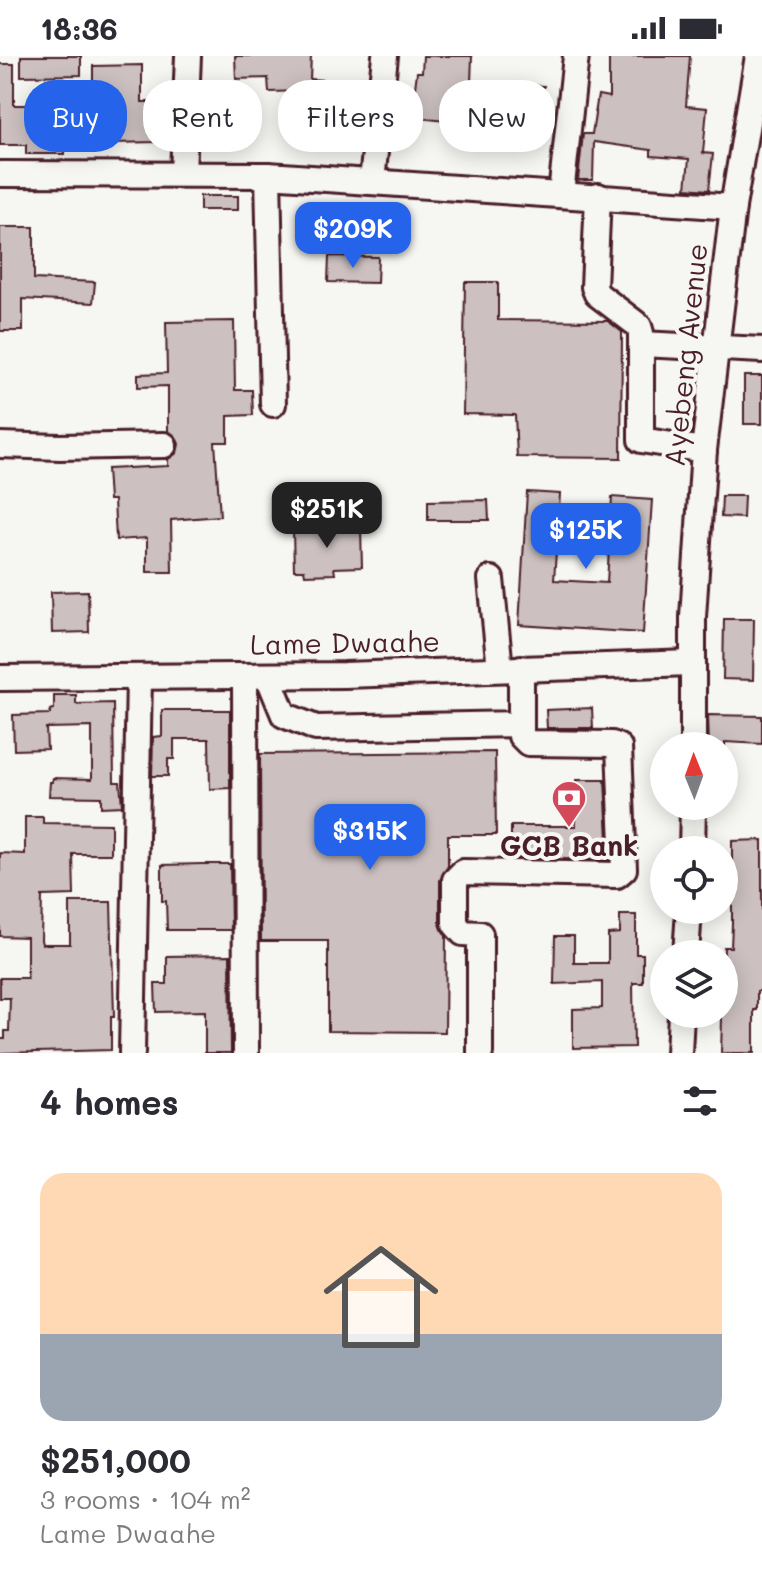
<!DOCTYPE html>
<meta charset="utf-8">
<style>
:root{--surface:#fff;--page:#f7f7f7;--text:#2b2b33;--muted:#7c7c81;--accent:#2563eb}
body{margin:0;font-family:Mali,sans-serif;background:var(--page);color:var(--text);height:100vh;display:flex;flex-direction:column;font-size:30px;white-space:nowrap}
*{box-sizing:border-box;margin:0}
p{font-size:26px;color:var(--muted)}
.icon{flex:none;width:44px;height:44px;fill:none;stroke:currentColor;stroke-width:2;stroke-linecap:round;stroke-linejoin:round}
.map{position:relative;height:997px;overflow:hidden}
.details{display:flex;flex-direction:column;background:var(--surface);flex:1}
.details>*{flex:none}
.top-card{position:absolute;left:24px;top:24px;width:714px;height:72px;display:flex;gap:16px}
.needle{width:52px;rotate:359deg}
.tools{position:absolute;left:650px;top:676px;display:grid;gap:16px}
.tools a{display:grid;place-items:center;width:88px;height:88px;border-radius:50%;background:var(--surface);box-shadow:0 4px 20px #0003;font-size:40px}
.price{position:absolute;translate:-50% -68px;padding:0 18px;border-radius:16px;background:var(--accent);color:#fff;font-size:26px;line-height:52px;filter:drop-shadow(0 2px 4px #0008)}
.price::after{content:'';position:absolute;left:50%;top:48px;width:24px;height:18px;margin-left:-12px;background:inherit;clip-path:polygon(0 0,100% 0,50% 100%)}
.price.active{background:#222;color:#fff}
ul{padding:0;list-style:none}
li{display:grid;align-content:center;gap:16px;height:424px;padding:0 40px}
li span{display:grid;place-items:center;height:248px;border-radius:24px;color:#555}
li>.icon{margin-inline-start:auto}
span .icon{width:144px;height:144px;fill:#fffc;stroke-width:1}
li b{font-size:34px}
h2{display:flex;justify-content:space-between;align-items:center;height:96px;padding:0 40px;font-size:34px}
.tag{padding:0 28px;border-radius:32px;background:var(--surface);box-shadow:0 4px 20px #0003;font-size:28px;line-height:72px}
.tag.active{background:var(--accent);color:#fff}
.status{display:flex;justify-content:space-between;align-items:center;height:56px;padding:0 40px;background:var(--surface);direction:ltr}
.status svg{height:22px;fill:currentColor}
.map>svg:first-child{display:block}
.building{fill:#ccc1c0;stroke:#4a1f2b;stroke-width:2}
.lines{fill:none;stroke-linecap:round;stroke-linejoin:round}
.minor-casing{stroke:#4a1f2b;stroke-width:30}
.minor{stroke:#f6f6f2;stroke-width:24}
.labels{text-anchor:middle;stroke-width:8;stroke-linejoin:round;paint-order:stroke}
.street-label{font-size:28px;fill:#4a1f2b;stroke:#f6f6f2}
.poi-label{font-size:28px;font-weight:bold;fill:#4a1f2b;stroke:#f6f6f2}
</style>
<div class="status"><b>18:36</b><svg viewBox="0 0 49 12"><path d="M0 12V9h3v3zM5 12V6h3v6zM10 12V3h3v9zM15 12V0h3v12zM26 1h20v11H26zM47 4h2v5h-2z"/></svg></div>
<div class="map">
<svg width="762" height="997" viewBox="0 0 762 997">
<rect width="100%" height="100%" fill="#f6f6f2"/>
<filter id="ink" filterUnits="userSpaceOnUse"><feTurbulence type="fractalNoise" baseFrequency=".0125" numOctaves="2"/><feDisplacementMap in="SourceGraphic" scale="16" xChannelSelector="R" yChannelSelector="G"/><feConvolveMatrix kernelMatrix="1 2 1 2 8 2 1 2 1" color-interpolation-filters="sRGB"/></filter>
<g filter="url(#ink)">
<g class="building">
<polygon points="21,0 81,0 81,19 21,20"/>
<polygon points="235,0 311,0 310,23 338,25 336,56 327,55 324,84 298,82 302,35 269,36 268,22 236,23"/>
<polygon points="423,0 472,0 471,27 544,30 543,70 522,69 521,80 499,79 500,54 468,53 467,60 446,58 445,65 420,62 420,59 407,57 409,32 415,32 417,16 422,16"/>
<polygon points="609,0 690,0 686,50 707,52 703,97 713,98 709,134 686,132 689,103 651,100 651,94 594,86 593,124 578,124 583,78 592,78 598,39 609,41"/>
<polygon points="0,8 14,8 14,49 45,49 45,52 88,51 88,47 93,47 93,10 142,9 142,46 157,46 157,86 65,88 65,98 26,98 26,89 0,89"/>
<rect x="200" y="140" width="38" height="14"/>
<polygon points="0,171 34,171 34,223 95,226 93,247 23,243 23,275 0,275"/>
<polygon points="329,200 378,201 377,227 328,226"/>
<polygon points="465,226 498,226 498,264 608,265 622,276 621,402 517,401 515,359 463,358"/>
<polygon points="234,265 235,334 252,334 253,359 228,360 228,386 215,386 220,460 171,464 172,516 147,516 147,482 116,484 114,444 109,444 107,413 168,410 168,403 177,397 179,388 176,381 168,375 168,330 138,331 138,318 167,317 166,266"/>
<rect x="744" y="320" width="18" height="48"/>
<polygon points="527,436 560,438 554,524 607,527 612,441 652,444 643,577 519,569"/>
<polygon points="722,440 744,440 743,462 721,461"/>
<polygon points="488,444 489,464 428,464 428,445"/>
<polygon points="361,472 362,511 334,512 335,518 305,519 304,514 294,514 293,475"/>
<polygon points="88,535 89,576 52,577 51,536"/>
<polygon points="724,563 754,563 753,624 723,623"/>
<polygon points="54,639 76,639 76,648 113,647 114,726 120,726 122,750 101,751 101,741 49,740 50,726 52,726 53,722 92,723 92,671 46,672 47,693 14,694 13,659 50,658 50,654 54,653"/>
<polygon points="592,652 593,672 547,672 546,654"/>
<polygon points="162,654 230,654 230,732 210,733 209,683 174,683 174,703 168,703 168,720 152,720 153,681 162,680"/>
<polygon points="708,659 762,660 762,688 725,686 725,690 709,690"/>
<polygon points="495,696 496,779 448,779 448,810 440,824 440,868 446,880 445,976 328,975 328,885 261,885 260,698"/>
<polygon points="576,724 605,724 609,804 511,802 511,770 576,770"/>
<polygon points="25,761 43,761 43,767 111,768 111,798 73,798 74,839 42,840 41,884 42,888 70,888 70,846 111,846 114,961 111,961 111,994 0,997 0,983 5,983 5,975 9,975 10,942 0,942 0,922 27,922 27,881 0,880 0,797 25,798"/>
<polygon points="762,784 762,935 757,935 757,954 754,954 754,997 721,997 724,891 731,891 732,868 732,785"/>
<polygon points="202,808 230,808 231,874 167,874 166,845 162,845 162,809"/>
<polygon points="620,859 636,859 636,898 643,898 643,927 633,927 634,991 573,992 573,953 602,952 602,926 554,928 555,880 574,880 574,907 608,907 608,878 620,877"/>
<polygon points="230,899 231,997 205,997 205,955 156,956 155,928 167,928 167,900"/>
</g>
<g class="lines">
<defs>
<g id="minor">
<polyline points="183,117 188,0"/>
<polyline points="0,118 268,119 733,151"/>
<polyline points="268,119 273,348"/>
<polyline points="372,125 385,0"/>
<polyline points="561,138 576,0"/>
<polyline points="598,140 594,231 597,238 639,270 641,277 641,384 704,394"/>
<polyline points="641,288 762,294"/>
<polyline points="0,389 60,391 164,389"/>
<polyline points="491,523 500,613"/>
<polyline points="245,620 246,997"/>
<polyline points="268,620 284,659 316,672 521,668 521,612"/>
<polyline points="0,622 344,619 691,607"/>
<polyline points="693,690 693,561 704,394 733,151 758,0"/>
<polyline points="692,794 693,750"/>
<polyline points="686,898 689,854"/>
<polyline points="132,997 139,621"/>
<polyline points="480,997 480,878 463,877 455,868 455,824 463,816 617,819 624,813 619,691 612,688 528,687 521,680 521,668"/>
<polyline points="679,997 681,958"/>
</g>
</defs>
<use href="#minor" class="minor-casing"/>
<use href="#minor" class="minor"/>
</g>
</g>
<defs>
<symbol id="bank-pin" viewBox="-11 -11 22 30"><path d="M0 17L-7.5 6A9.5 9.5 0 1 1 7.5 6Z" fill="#d1495b" stroke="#f6f6f2"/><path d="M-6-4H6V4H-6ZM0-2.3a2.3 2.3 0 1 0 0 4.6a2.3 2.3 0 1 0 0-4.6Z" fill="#fff"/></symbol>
</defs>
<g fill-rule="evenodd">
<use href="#bank-pin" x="549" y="722" width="40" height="54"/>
</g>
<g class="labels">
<g class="street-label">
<text transform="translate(686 299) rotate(-84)" y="10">Ayebeng Avenue</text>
<text transform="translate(345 587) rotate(-1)" y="10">Lame Dwaahe</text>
</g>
<g class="poi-label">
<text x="569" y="800">GCB Bank</text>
</g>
</g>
</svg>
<div class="tools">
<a><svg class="needle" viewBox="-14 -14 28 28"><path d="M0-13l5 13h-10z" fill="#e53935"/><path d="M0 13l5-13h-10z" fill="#7c7c81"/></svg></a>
<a><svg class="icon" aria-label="locate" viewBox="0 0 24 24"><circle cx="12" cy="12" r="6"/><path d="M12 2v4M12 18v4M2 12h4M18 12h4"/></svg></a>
<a><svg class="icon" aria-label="layers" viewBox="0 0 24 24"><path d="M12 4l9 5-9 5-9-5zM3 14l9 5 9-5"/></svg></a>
</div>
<b class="price" style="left:353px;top:214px">$209K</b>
<b class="price active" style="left:327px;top:494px">$251K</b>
<b class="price" style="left:586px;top:515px">$125K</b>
<b class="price" style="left:370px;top:816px">$315K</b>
<div class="top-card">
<a class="tag active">Buy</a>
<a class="tag">Rent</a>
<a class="tag">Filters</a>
<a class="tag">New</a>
</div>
</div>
<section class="details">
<h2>4 homes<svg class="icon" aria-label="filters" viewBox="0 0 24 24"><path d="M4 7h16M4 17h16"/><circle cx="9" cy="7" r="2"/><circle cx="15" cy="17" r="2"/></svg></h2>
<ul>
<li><span style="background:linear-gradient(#ffd9b3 65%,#9aa5b1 0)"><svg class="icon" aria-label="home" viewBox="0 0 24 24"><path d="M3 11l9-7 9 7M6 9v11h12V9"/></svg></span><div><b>$251,000</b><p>3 rooms · 104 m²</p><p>Lame Dwaahe</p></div></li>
</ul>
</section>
